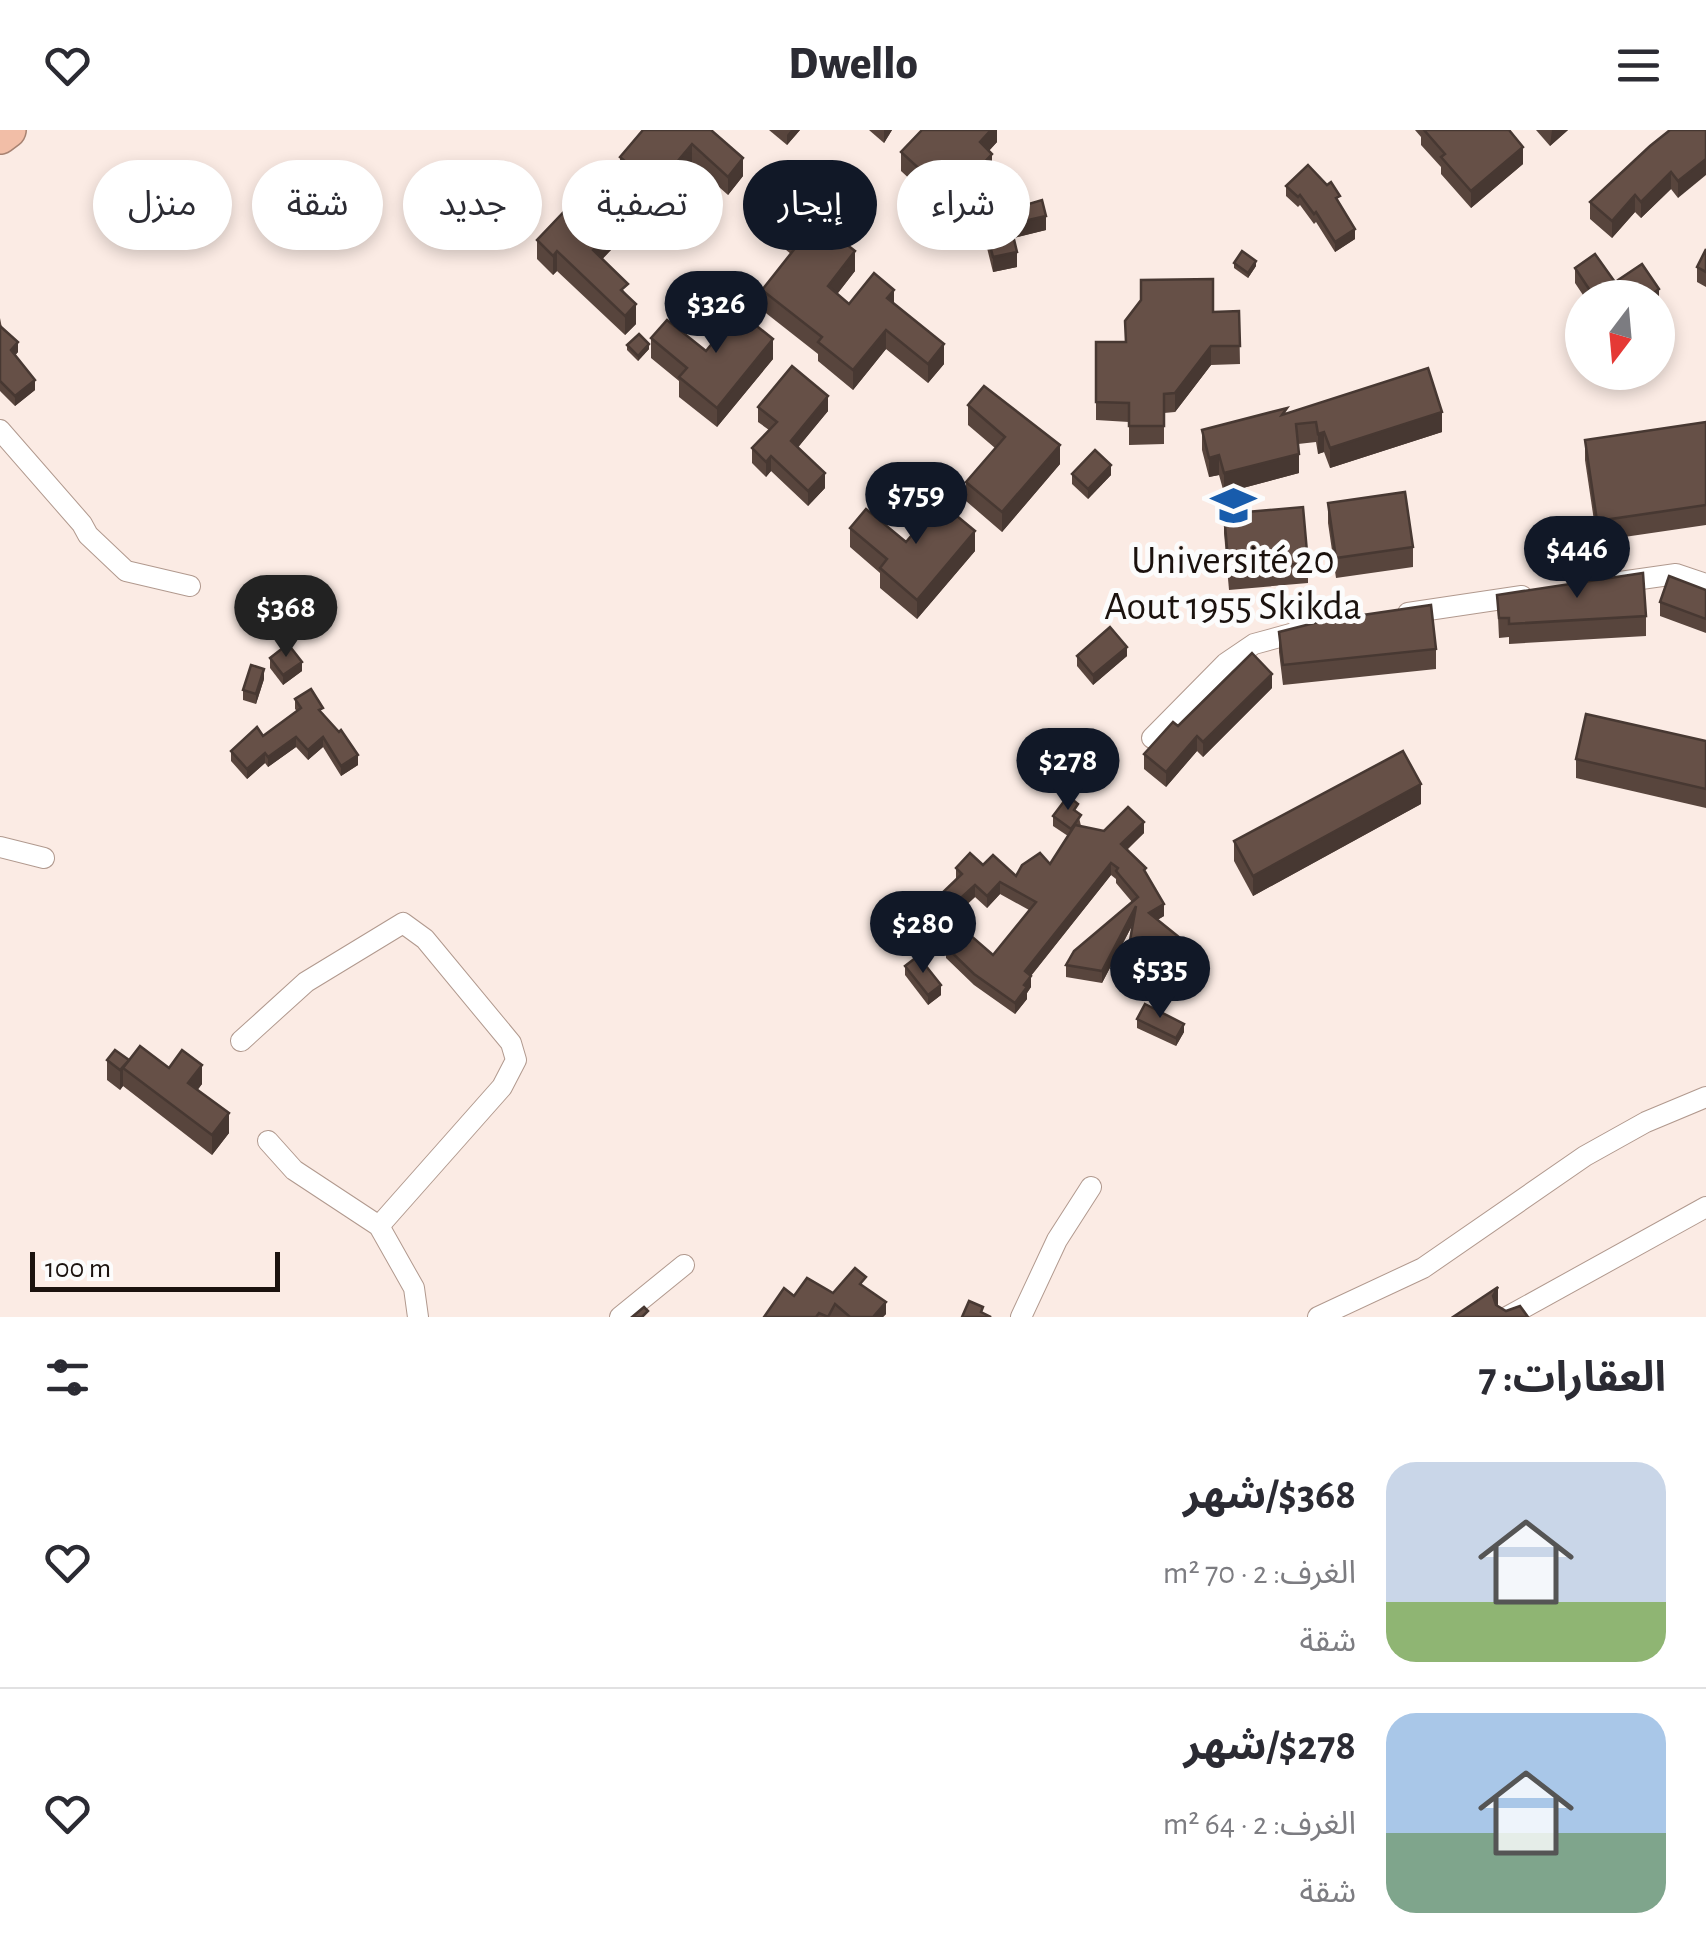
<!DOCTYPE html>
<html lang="ar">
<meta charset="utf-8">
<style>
:root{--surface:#fff;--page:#f7f7f7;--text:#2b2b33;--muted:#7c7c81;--line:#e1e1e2;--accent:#111827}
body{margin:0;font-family:"Alegreya Sans","Noto Sans Arabic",sans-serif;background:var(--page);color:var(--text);direction:rtl;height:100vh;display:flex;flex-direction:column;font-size:38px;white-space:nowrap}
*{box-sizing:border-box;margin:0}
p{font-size:32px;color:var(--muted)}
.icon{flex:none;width:55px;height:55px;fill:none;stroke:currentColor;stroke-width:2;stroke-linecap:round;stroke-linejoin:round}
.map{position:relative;height:1187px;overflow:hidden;direction:ltr}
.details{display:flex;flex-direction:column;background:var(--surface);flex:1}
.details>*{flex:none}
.hud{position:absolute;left:30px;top:30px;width:1000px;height:90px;direction:rtl;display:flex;gap:20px}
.needle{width:65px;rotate:196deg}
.tools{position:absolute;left:1565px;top:150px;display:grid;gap:20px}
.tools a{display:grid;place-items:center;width:110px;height:110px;border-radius:50%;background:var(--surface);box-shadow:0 5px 15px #0003;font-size:50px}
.scale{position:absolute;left:30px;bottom:25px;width:250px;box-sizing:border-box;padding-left:10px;border:5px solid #1b120e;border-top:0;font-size:28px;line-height:35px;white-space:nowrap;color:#1b120e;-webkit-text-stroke:8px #fcfcfc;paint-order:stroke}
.price{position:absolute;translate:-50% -85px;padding:0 22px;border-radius:35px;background:var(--accent);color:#fff;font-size:32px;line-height:65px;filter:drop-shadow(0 2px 5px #0008)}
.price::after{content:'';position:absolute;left:50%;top:60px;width:30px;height:22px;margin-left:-15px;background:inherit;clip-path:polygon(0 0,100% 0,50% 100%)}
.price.selected{background:#222;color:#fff}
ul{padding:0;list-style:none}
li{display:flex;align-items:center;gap:30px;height:250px;padding:0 40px}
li+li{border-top:2px solid var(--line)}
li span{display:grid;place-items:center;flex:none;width:280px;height:200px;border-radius:30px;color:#555}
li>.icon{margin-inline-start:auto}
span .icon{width:120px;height:120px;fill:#fffc;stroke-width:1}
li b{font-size:42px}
h2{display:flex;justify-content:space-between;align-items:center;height:120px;padding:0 40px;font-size:42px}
.tag{padding:0 35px;border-radius:45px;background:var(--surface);box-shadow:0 5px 15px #0003;font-size:35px;line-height:90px}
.tag.selected{background:var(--accent);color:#fff}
header{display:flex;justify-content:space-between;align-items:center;height:130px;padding:0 40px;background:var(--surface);font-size:45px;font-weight:800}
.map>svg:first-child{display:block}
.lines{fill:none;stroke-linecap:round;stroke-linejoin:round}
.street-casing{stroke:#b1998e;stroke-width:22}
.highway-casing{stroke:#a78271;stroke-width:38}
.street{stroke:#fff;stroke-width:20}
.highway{stroke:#f2bea7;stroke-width:35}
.wall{fill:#58453d}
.shaded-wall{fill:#473832}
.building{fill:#665047;stroke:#473832;stroke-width:2.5}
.labels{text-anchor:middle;stroke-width:10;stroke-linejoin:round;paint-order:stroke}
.poi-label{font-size:40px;fill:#1b120e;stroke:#fcfcfc}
</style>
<header><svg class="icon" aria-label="menu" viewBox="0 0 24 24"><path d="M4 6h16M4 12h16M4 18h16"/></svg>Dwello<svg class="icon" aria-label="heart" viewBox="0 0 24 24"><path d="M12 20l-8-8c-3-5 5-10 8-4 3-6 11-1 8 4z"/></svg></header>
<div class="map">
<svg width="1706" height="1187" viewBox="0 0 1706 1187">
<rect width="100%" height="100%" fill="#fbebe4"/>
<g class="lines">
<defs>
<g id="street">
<polyline points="0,300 82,394 88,405 126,441 190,456"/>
<polyline points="1620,452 1676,444 1706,454"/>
<polyline points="1408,483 1522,466"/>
<polyline points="1152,608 1226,533 1254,514 1305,500"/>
<polyline points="0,717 44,728"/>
<polyline points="241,911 306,852 403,793 425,809 511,913 516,930 502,957 379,1096"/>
<polyline points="268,1011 294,1040 379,1096 414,1158 418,1187"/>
<polyline points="620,1187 684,1135"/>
<polyline points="1021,1187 1057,1110 1091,1057"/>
<polyline points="1318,1187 1423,1138 1585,1026 1646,992 1706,967"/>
<polyline points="1507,1187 1706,1077"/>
</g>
<polyline id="highway" points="0,6 8,0"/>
</defs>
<use href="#street" class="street-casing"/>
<use href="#highway" class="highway-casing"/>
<use href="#street" class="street"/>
<use href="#highway" class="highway"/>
</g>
<g class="wall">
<polygon points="711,0 743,46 728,65 692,33 656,75 620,45 620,27"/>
<polygon points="769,0 800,0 787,15"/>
<polygon points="869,0 892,0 884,13"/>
<polygon points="997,0 997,12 989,21 992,42 951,87 901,41 901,22"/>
<polygon points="1415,0 1509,0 1523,34 1471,78 1441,44 1441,37 1421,15 1421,7"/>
<polygon points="1536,0 1568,0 1550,16"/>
<polygon points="1706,0 1678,68 1671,59 1641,88 1635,82 1612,108 1590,89 1590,72"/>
<polygon points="1286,56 1340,74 1355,109 1335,122 1316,92 1314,94 1300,75 1298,77 1286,66"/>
<polygon points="765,84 855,141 837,164 849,174 894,174 944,234 928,253 886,219 853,260 818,231 818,224 762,180 762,160 791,124 765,103"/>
<polygon points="995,84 1046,100 1013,108 1017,137 993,142 987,118 987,103 996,100"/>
<polygon points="631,99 602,129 628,167 636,194 625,205 557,141 553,145 537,129 537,110"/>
<polygon points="1706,119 1706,157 1697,152 1697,137"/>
<polygon points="1595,124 1618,157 1618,150 1642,134 1659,159 1659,174 1658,175 1658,168 1585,168 1575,153 1575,138"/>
<polygon points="1234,133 1256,136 1248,148 1234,138"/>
<polygon points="1239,181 1240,234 1211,235 1175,282 1164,283 1164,314 1129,315 1129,292 1096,290 1096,212 1125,212 1213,182"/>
<polygon points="0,188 2,198 18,222 15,225 35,260 15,276 0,261"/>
<polygon points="651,208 706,221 773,229 717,297 679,267 679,251 651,228"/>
<polygon points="627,215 649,219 638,231 627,220"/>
<polygon points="968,275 1060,334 1002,402 966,371 966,352 995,318 968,295"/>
<polygon points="758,277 828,281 798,317 825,358 808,376 771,341 766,347 752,333 752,318 769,300 758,292"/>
<polygon points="1287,283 1442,302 1330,338 1324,322 1318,324 1316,312 1298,314 1299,343 1224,363 1219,345 1209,347 1202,320 1202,300"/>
<polygon points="1706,292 1706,395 1597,411 1585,330 1585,310"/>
<polygon points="1072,344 1111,345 1088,369 1072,354"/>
<polygon points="1328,373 1413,417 1413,437 1336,448 1328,393"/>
<polygon points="1224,384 1308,433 1308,453 1229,460 1224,403"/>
<polygon points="850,398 906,412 975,421 917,489 880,458 880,443 850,417"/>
<polygon points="1706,460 1706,503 1660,486 1660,472"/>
<polygon points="1497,465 1646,486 1646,506 1509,514 1509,507 1499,508"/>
<polygon points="1279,502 1436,519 1436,539 1283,555 1279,522"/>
<polygon points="1077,526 1127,526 1093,555 1077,536"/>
<polygon points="270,528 302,541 283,555 270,538"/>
<polygon points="264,549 256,574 243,570 243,560"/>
<polygon points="1272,558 1203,627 1197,621 1166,657 1144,639 1144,624 1178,596"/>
<polygon points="295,569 323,583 358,635 341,646 323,617 308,630 296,617 268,637 265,633 247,649 231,631 231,621 263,606 297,581 295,579"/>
<polygon points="1706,611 1706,678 1576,648 1576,629"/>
<polygon points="1421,674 1253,766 1234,731 1234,711"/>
<polygon points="1078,683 1081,696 1104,701 1144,703 1127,720 1146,744 1164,786 1157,790 1180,819 1176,824 1185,841 1176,854 1154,840 1151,861 1124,857 1124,845 1133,794 1102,853 1066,847 1066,835 1132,772 1116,753 1116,749 1111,745 1031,846 1031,857 1027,863 1027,869 1015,884 974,855 946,828 946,817 993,825 1029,780 1000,764 987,778 975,767 951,789 940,777 940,765 956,750 956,738 983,735 1016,746 1050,734 1068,706 1053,696 1053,686"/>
<polygon points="905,836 941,865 928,875 905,845"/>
<polygon points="1137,889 1184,902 1176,916 1137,898"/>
<polygon points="107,930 129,930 169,938 202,954 197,960 229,1003 212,1025 123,956 120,960 107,950"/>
<polygon points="866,1159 886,1184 883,1187 764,1187 794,1166"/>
</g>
<g class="shaded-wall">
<polygon points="791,0 800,0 787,15 787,5"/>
<polygon points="884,0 892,0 884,13"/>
<polygon points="991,0 997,0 997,12 980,30 980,12"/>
<polygon points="1552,0 1568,0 1550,16"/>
<polygon points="692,14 692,33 656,75 656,57"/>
<polygon points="1523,17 1523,34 1471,78 1471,61"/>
<polygon points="992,24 992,42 951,87 951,68"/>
<polygon points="743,28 743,46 728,65 728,47"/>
<polygon points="1706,29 1706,45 1678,68 1678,51"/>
<polygon points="1671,42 1671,59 1641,88 1641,72"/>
<polygon points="1635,65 1635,82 1612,108 1612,91"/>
<polygon points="631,80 631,99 593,139 593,120"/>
<polygon points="1046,86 1046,100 998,112 998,97"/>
<polygon points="1355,99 1355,109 1335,122 1335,112"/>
<polygon points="557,121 557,141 553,145 553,126"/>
<polygon points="855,121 855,141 828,176 828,156"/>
<polygon points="1017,122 1017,137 993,142 993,127"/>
<polygon points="1256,131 1256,136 1248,148 1248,143"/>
<polygon points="1659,159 1659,174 1658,175 1658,168 1647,168"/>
<polygon points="894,160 894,179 887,168"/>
<polygon points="636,174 636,194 625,205 625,186"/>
<polygon points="886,200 886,219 853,260 853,240"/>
<polygon points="773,209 773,229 717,297 717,278"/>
<polygon points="18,212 18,222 11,230 11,220"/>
<polygon points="649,214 649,219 638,231 638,226"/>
<polygon points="944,214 944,234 928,253 928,234"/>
<polygon points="1211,216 1211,235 1175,282 1175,263"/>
<polygon points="35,250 35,260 15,276 15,266"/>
<polygon points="828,266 828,281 791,326 791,311"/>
<polygon points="1442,282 1442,302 1330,338 1330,318"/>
<polygon points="1324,302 1324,322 1318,324 1318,304"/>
<polygon points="1060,315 1060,334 1002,402 1002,382"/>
<polygon points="1299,324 1299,343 1224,363 1224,343"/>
<polygon points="1219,325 1219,345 1209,347 1209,328"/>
<polygon points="771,326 771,341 766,347 766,332"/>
<polygon points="1111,335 1111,345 1088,369 1088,359"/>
<polygon points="825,343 825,358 808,376 808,361"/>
<polygon points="975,401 975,421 917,489 917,470"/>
<polygon points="1127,517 1127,526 1093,555 1093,545"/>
<polygon points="302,532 302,541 283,555 283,545"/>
<polygon points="264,539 264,549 256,574 256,564"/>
<polygon points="1272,544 1272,558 1203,627 1203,612"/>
<polygon points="1197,606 1197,621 1166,657 1166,642"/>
<polygon points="296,607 296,617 268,637 268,627"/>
<polygon points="323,607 323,617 308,630 308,620"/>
<polygon points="265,623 265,633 247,649 247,639"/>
<polygon points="358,625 358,635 341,646 341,636"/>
<polygon points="1421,654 1421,674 1253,766 1253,746"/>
<polygon points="1144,692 1144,703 1121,725 1121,714"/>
<polygon points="1111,733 1111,745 1025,853 1025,841"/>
<polygon points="1000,752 1000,764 987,778 987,766"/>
<polygon points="975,755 975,767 951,789 951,777"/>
<polygon points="1164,774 1164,786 1149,795 1149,783"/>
<polygon points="1136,776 1136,788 1102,853 1102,841"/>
<polygon points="1180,808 1180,819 1170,831 1170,820"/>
<polygon points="1185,829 1185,841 1176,854 1176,842"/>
<polygon points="1031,846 1031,857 1027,863 1027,869 1015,884 1015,873 1024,855"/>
<polygon points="941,855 941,865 928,875 928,865"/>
<polygon points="1184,894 1184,902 1176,916 1176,908"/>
<polygon points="202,935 202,954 188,973 188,953"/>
<polygon points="123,938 123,956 120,960 120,940"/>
<polygon points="229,983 229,1003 212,1025 212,1005"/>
<polygon points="1498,1157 1498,1177 1493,1186 1493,1166"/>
<polygon points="886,1172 886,1184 883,1187 873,1187"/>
</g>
<g class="building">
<polygon points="643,0 711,0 743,28 728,47 692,14 656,57 620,27"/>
<polygon points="922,0 991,0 980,12 992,24 951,68 901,22"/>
<polygon points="1424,0 1509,0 1523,17 1471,61 1441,27 1445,24"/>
<polygon points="1670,0 1706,0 1706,29 1678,51 1671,42 1641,72 1635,65 1612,91 1590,72 1650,16"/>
<polygon points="1308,35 1327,55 1331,52 1340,66 1336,68 1355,99 1335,112 1316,82 1314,84 1300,65 1298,67 1286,56"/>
<polygon points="597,47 631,80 593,120 628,154 621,160 636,174 625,186 557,121 553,126 537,110"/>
<polygon points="781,63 855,121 828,156 849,174 874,143 894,160 887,168 944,214 928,234 886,200 853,240 818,212 822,207 762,160 800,112 765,84"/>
<polygon points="1042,70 1046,86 998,97 995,84"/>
<polygon points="1011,97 1017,122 993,127 987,103"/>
<polygon points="1706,119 1706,142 1697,137"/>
<polygon points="1242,121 1256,131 1248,143 1234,133"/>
<polygon points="1595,124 1622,162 1614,168 1595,168 1575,138"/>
<polygon points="1642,134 1659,159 1647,168 1630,168 1618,150"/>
<polygon points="1213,149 1213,182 1239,181 1240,216 1211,216 1175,263 1164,264 1164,296 1129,296 1129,273 1096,272 1096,212 1126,212 1125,191 1141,170 1141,150"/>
<polygon points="738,181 773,209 717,278 679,247 687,238 651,208 667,190 706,221"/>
<polygon points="0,196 18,212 11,220 35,250 15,266 0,251"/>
<polygon points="639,204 649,214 638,226 627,215"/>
<polygon points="792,236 828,266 791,311 825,343 808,361 771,326 766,332 752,318 777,292 758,277"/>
<polygon points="1428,238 1442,282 1330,318 1324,302 1318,304 1316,292 1296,294 1299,324 1224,343 1219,325 1209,328 1202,300 1287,278 1282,285"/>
<polygon points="984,256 1060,315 1002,382 966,352 1005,307 968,275"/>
<polygon points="1706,292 1706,375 1597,391 1585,310"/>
<polygon points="1095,320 1111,335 1088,359 1072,344"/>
<polygon points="1405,362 1413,417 1336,428 1328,373"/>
<polygon points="940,372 975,401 917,470 880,438 887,429 850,398 866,379 906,412"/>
<polygon points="1303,377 1308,433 1229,440 1224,384"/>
<polygon points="1643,443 1646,486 1509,494 1509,488 1499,488 1497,465"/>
<polygon points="1669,446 1706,460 1706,489 1660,472"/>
<polygon points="1431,475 1436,519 1283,535 1279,502 1322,491"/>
<polygon points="1110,497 1127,517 1093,545 1077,526"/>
<polygon points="288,514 302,532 283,545 270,528"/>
<polygon points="1252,523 1272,544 1203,612 1197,606 1166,642 1144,624 1173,592 1178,596"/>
<polygon points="251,535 264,539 256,564 243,560"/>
<polygon points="311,559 323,578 319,580 339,602 341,600 358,625 341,636 323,607 308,620 296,607 268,627 265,623 247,639 231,621 257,597 263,606 301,578 295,569"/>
<polygon points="1586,584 1706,611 1706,659 1576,629"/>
<polygon points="1403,621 1421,654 1253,746 1234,711"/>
<polygon points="1068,666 1078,674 1074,680 1081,685 1071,699 1053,686"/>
<polygon points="1128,677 1144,692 1121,714 1146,738 1144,740 1164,774 1149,783 1180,808 1170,820 1185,829 1176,842 1154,828 1151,850 1124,845 1136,776 1102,841 1066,835 1074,821 1138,767 1116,741 1118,738 1111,733 1025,841 1031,846 1024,855 1027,857 1015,873 974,844 946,817 962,798 993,825 1036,772 1000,752 987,766 975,755 951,777 940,765 962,744 956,738 970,723 983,735 993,725 1016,746 1022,735 1040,723 1050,734 1075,695 1104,701"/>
<polygon points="918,826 941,855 928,865 905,836"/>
<polygon points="1145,874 1184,894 1176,908 1137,889"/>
<polygon points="140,916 169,938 182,920 202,935 188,953 229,983 212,1005 123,938"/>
<polygon points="115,920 129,930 120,940 107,930"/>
<polygon points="855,1138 866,1147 860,1154 886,1172 873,1187 850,1187 835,1174 828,1187 819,1183 816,1187 764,1187 784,1158 794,1166 807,1148 833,1163"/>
<polygon points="1498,1157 1493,1166 1496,1175 1506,1181 1520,1176 1528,1187 1453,1187"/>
<polygon points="969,1171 983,1177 981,1182 991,1187 962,1187"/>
<polygon points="644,1177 648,1181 642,1187 632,1187"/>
</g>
<defs>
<symbol id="university-bare" viewBox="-9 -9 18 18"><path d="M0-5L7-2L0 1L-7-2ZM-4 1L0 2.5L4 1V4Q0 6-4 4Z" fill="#185cac" stroke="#fcfcfc" stroke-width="2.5" paint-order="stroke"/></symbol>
</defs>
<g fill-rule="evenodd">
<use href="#university-bare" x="1202" y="344" width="63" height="63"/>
</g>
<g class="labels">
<g class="poi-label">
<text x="1233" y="443">Université 20<tspan x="1233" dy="46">Aout 1955 Skikda</tspan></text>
</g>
</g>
</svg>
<div class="tools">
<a><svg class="needle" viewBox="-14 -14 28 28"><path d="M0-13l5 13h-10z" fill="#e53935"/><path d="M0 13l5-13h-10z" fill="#7c7c81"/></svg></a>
</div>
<div class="scale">100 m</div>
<b class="price" style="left:716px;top:226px">$326</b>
<b class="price" style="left:916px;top:417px">$759</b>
<b class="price" style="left:1577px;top:471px">$446</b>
<b class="price selected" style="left:286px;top:530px">$368</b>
<b class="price" style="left:1068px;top:683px">$278</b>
<b class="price" style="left:923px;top:846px">$280</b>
<b class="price" style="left:1160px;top:891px">$535</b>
<div class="hud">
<a class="tag">شراء</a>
<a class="tag selected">إيجار</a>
<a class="tag">تصفية</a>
<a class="tag">جديد</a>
<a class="tag">شقة</a>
<a class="tag">منزل</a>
</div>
</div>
<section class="details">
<h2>العقارات: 7<svg class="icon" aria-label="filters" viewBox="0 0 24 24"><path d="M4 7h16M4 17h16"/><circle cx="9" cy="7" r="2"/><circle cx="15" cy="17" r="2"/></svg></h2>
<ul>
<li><span style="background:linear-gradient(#c9d6e8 70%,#8fb573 0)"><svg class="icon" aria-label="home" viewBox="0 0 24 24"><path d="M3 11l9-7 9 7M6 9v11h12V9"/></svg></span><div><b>$368/شهر</b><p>الغرف: 2 · 70 m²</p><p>شقة</p></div><svg class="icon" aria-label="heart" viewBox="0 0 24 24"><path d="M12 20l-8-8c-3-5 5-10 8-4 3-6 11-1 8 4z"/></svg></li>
<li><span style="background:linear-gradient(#a9c7e8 60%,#7fa58c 0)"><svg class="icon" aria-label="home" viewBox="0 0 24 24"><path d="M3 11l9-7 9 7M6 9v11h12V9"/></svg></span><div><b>$278/شهر</b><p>الغرف: 2 · 64 m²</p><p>شقة</p></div><svg class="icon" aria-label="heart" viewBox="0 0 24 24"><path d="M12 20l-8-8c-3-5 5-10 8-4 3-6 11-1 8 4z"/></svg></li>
</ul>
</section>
